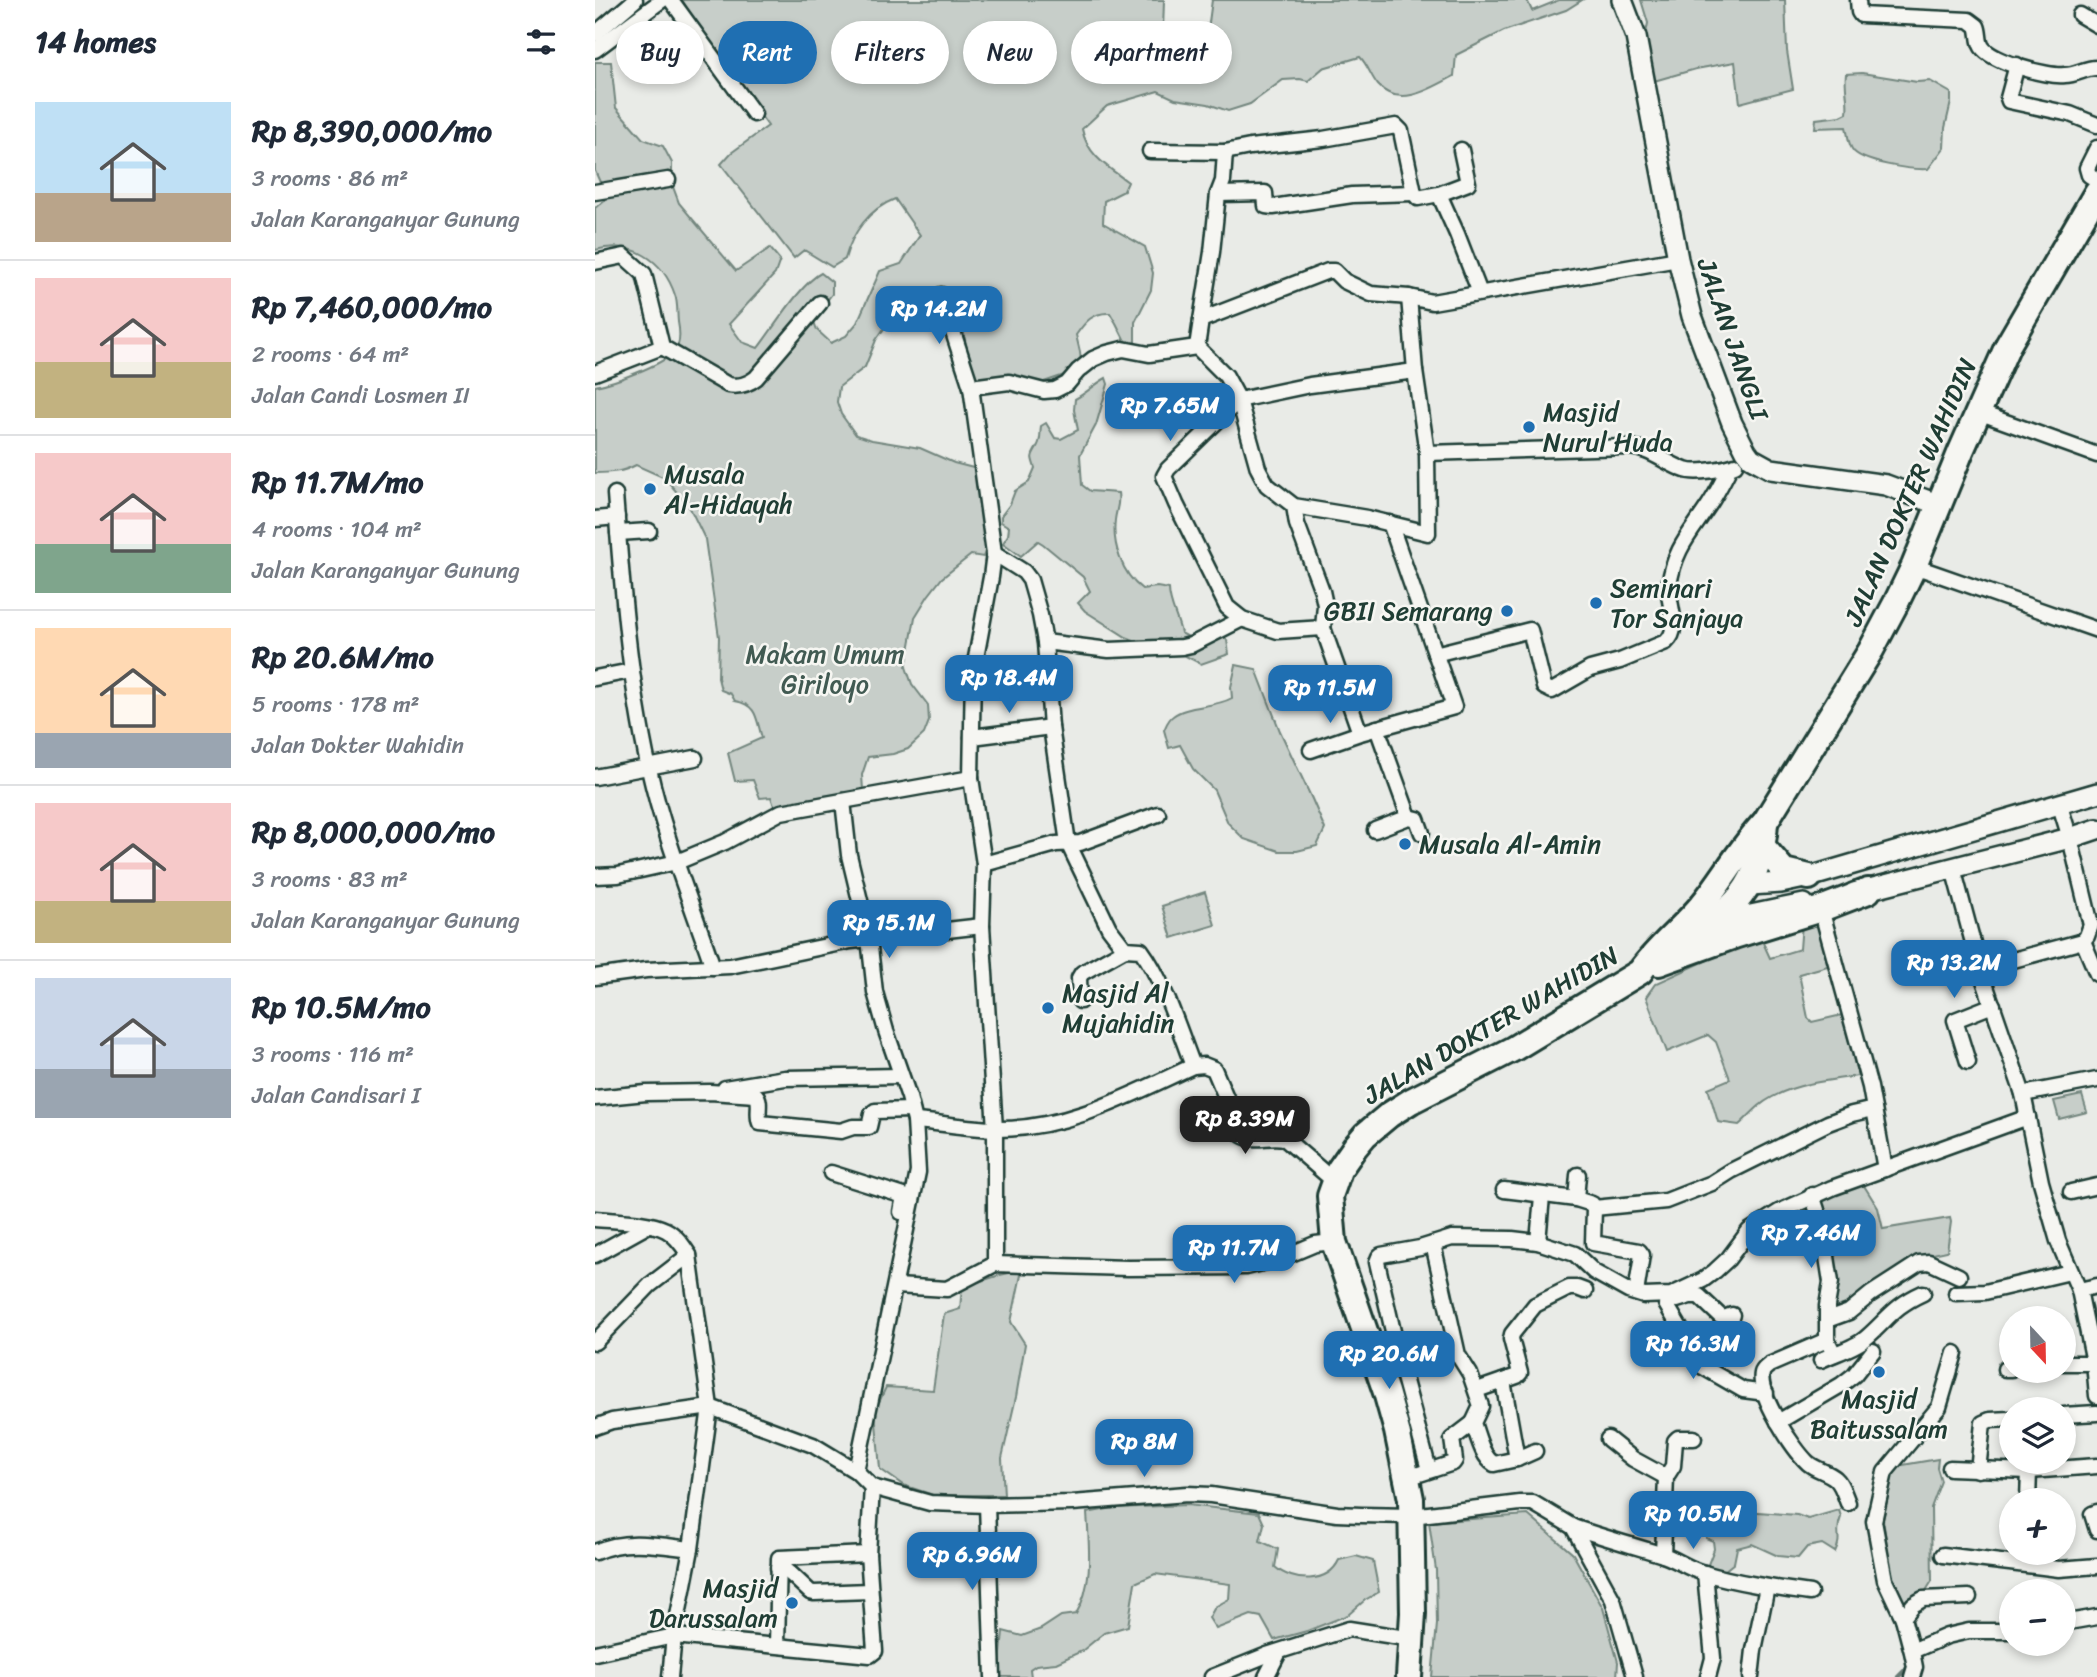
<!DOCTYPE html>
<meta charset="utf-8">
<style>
:root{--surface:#fff;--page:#f2f2f3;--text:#1f2937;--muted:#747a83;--line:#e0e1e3;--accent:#1f6fb2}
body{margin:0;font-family:Sriracha,sans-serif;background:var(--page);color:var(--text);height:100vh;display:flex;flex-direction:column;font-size:26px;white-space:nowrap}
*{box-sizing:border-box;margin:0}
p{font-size:23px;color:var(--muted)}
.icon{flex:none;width:38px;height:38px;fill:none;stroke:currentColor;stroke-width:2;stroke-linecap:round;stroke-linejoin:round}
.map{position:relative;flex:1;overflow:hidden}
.details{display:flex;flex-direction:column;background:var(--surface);width:595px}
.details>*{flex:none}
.guide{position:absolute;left:21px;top:21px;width:665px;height:63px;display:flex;gap:14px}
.needle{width:46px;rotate:158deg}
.fabs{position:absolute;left:1404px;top:1306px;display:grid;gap:14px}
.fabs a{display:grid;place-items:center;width:77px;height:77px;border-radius:50%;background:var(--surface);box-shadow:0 4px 10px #0003;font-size:35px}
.price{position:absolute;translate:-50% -60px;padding:0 16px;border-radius:14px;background:var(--accent);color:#fff;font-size:23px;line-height:46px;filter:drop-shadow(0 2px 4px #0008)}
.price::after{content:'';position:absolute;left:50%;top:42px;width:21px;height:16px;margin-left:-10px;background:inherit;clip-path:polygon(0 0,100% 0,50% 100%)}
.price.selected{background:#222;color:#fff}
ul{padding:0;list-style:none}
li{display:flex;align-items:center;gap:21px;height:175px;padding:0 35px}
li+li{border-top:2px solid var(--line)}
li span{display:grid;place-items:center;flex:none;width:196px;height:140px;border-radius:0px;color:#555}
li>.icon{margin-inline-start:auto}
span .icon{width:84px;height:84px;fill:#fffc;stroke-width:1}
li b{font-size:30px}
h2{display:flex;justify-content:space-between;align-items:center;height:84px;padding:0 35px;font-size:30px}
.chip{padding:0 24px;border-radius:32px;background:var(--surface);box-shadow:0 4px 10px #0003;font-size:24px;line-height:63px}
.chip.selected{background:var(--accent);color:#fff}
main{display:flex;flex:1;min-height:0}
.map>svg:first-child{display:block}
.green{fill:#c7cec9;stroke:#73867e;stroke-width:2}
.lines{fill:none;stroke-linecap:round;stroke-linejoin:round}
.stream{stroke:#687c75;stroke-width:4.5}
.street-casing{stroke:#1f3d34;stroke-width:19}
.secondary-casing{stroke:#1f3d34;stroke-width:24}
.highway-casing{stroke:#1f3d34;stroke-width:30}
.street{stroke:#f6f6f2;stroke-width:14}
.secondary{stroke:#f6f6f2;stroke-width:19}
.highway{stroke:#f6f6f2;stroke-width:24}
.poi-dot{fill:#1f6fb2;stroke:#f6f6f2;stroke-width:2.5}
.labels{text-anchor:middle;stroke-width:5;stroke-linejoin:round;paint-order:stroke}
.street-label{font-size:26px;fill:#1f3d34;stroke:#f6f6f2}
.poi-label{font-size:26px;fill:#1f3d34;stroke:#f6f6f2;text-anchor:start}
.park-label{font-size:26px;fill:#415a52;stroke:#f6f6f2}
</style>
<main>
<section class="details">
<h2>14 homes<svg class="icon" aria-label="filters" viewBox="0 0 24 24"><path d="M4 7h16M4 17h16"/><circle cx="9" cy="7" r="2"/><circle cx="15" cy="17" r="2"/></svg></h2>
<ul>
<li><span style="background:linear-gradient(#bfe0f5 65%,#b9a48a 0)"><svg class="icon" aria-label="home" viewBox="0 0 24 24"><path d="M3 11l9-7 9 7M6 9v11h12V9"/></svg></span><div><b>Rp 8,390,000/mo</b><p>3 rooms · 86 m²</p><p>Jalan Karanganyar Gunung</p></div></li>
<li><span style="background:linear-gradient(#f6c9c9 60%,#c2b280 0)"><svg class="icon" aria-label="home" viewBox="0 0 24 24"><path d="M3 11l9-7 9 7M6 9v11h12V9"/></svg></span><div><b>Rp 7,460,000/mo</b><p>2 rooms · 64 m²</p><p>Jalan Candi Losmen II</p></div></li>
<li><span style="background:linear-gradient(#f6c9c9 65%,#7fa58c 0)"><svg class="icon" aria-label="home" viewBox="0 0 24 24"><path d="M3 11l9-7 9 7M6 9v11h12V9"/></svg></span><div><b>Rp 11.7M/mo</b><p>4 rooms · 104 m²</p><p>Jalan Karanganyar Gunung</p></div></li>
<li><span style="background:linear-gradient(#ffd9b3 75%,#9aa5b1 0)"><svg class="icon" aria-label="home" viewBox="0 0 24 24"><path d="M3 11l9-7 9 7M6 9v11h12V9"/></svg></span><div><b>Rp 20.6M/mo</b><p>5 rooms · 178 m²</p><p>Jalan Dokter Wahidin</p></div></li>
<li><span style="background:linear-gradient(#f6c9c9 70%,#c2b280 0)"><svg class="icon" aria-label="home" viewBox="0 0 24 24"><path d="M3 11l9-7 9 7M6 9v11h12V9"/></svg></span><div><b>Rp 8,000,000/mo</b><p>3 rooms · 83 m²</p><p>Jalan Karanganyar Gunung</p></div></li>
<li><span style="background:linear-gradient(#c9d6e8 65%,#9aa5b1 0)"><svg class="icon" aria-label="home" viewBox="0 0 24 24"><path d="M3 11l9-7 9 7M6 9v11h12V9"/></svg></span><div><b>Rp 10.5M/mo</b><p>3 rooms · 116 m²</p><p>Jalan Candisari I</p></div></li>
</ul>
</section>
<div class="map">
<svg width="1502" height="1677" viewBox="0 0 1502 1677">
<rect width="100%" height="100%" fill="#e9ebe7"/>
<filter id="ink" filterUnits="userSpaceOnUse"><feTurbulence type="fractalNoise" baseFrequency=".0143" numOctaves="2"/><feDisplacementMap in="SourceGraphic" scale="14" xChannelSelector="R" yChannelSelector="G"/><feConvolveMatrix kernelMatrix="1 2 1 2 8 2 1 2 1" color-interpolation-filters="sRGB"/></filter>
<g filter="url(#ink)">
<g class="green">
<path d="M87,0h482l-2,62 6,3 35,2 9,-67h315l5,11 27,-11h23l-16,10 -62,21 -48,24 -2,21c-22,12 -55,33 -76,9 -7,-8 -10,-20 -18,-28l-37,11 -15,13 -8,-2 -17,1 -33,24 -22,7 -20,-7 -33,-5 -17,-8 -51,15 -25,23c5,26 26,38 46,53l-4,9 -20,10 -1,22 42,24 8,26 -2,17 -16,32v21h-9l-10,-20 -6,-10c-17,-1 -25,9 -34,22l4,17 2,17 -44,15 -24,-9 -23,8 -11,1 -9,-10 -10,-57 -9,-13 -28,-5 -18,16 -18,8 -12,17 -11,27 -26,20 -2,15 4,12 15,21 16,5 48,8 34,15 27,7 -4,15 10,61 -4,11 -12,-2 -29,23 -14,18 -13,21 -9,50 6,17 16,21 1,16 -5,13 -16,15 -15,5 -25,3 -6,18 1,15 -62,10 -26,9 -4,-12 -11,1 -7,-18 -18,1 -7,-28 34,-15c-6,-19 -4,-33 -27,-37l-4,-7 -10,-4 -3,-12 1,-41 -14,-98 -15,-31 -25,-30 -29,-13c-13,7 -26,8 -41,8v-87c18,-3 67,-21 79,-34 7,-8 6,-20 4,-30 -1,-9 0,-19 -3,-27 -12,-36 -43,-55 -80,-45v-42l12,-10 -12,-27v-109h16l5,46 27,31 20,7 9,17v21l7,19 57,68 34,-23 10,12 -5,14 -46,50 13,18 16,6c15,-19 43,-65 63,-75l11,9v12l-19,25 4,11 14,13 15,-7 11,-13 23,-52 21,-7 19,-29 -25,-36c-26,10 -43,34 -50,60l-13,8 -28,-17 -10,8 -73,-94 10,-11 37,-27 -54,-76z"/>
<polygon points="1046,0 1190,0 1192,51 1198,89 1145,103 1140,62 1101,69 1059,81 1049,44 1053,23"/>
<path d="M1267,73l55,9 13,-1 21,12v9l-6,26 -1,20 -16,21c-15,1 -68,-6 -76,-20 -4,-6 -4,-15 -6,-22l-31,1 1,-9 25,-3 6,-3c2,-13 -3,-25 -1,-39z"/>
<path d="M511,378l2,6 -12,41 -16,30 2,30 8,6 28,2c2,10 -2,17 -3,27 -3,24 7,54 27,69l15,-2 12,2c0,15 9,29 12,44l11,6 24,-6 11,7 2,14 -28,10 -31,-16 -23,-3 -21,-8 -41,-26 -7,-8 12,-12 -7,-14 -40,-33 -5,-3 -17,15 -18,-13 5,-8 1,-8 -8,-5v-6l9,-12 5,-13 14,-9 6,-14c-5,-14 -3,-11 3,-23 3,-5 2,-13 3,-19l5,-3 9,15 6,1 17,-9 -4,-20 1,-11c10,-5 20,-15 31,-21z"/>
<path d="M641,665l20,4 24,62 32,68 13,30 -8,17 -20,5h-18l-35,-12 -16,-16 -14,-33 -21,-21 -13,-24 -11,3 -5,-18c2,-4 4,-11 9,-14 14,-11 41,-8 59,-18l-1,-11z"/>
<polygon points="610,892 620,925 577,938 567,906"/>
<path d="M1225,919l11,46 -32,9 9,44 4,4 30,-7 16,61c-33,5 -72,8 -99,30 -7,6 -13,13 -20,19l-21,-3 -10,-34 22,-9 -14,-37 -8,-7 -41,17 -21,-55 9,-13 105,-48 10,22 30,-9 2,-26z"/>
<polygon points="1487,1095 1492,1112 1464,1119 1459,1101"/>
<polygon points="1268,1184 1283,1208 1288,1229 1355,1218 1356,1222 1352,1251 1324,1257 1258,1305 1236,1310 1226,1205 1230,1196"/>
<polygon points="427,1270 416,1322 430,1344 421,1397 407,1458 409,1495 338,1495 308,1485 285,1469 280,1411 291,1387 338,1390 349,1314 365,1309 367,1287 405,1275"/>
<polygon points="1343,1459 1342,1468 1346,1481 1336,1508 1337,1581 1327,1597 1310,1604 1302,1595 1298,1584 1288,1520 1297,1477 1302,1466"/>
<path d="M592,1505l72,8 5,11 -4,17 18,8 -3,18c18,16 53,17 64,-7l17,-4 17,5 6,31 -14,8 -17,15 -41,16 -33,9 -13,-23 -10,-2 -35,14 -7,-11 6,-11 14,-8 1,-15 -75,-10 -20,9 -7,43 -24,7 -22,18 -26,12 -20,2 -6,4 1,8h-32l4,-46 19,5 19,-7 20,-13 15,-2c18,-30 13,-67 11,-101l26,-5z"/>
<path d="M1136,1510l66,5 11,4 31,-9 2,7c-7,16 2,20 -6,35l-13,-8 -15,3 -9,11 -20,-2 -26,-12 -15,4 -3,15 -10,8 -17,-4 7,-18 -1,-8 -7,-3 1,-13 10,-7z"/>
<polygon points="933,1515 978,1554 1008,1608 1023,1662 1022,1677 837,1677 842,1624 841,1570 834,1522"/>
</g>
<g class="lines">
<polyline class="stream" points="1303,1677 1315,1665"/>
<defs>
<g id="street">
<polyline points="76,0 159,114"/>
<path d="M1263,0l1,12 2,3 108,5 8,6c3,7 1,15 5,21 10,15 66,30 83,28 12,0 21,-8 32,-7"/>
<polyline points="1485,15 1502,25"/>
<polyline points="0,34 40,0"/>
<polyline points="0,50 67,0"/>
<polyline points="1422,65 1413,98 1414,101 1475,114 1502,125"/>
<polyline points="1502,148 1492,168 1494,175 1502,180"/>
<polyline points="555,151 630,152"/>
<polyline points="0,192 73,180"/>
<polyline points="623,194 670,193 671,206 678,207 757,195 819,193"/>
<polyline points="844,194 862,234 885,293"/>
<polyline points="0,262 29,256 49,274 67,347"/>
<polyline points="346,295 376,387 399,553 396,577 378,674 376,778 389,864 387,926 400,1129 400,1264"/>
<polyline points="606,320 617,252 623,194 628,181 630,152 655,147 728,139 801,126 806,131 819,193 823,198 844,194 873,183 866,150"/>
<path d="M67,347l66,38c11,2 19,0 28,-7l64,-75"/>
<polyline points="602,347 631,376 644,400 663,468 672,485 699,506 772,518 833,533 832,453 820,371 814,297"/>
<polyline points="602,347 606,320 733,271 739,271 749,281 776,294 814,297 837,302 1083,259"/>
<polyline points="0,373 67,347"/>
<polyline points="376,387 414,382 449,391 460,390 472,384 483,371 498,359 512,353 528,349 554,354 602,347"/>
<polyline points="1383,412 1502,455"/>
<path d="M832,453l201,-6c22,1 37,16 57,23 10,4 39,-1 50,-5"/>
<path d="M20,494c7,92 14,184 34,275 15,67 42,133 64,198"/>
<polyline points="699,506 702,524 727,591 730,605 728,628 765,733 859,707 795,523"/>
<polyline points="0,519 22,517"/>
<polyline points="23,533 54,531"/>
<path d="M399,553l30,19 6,8 10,35 5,27 6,85 17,116 41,85 16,21 16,1c23,31 38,80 52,116"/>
<polyline points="1319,566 1502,630"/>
<polyline points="728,628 683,631 647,619 632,607 581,504 569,476 573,469 644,400 715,385 820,371"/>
<polyline points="450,642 514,650 587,647 596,645 647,619"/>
<path d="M840,654l95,-24 14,57 8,4 38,-22 30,-8 46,-19c16,-14 1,-38 3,-56 5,-37 21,-52 40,-81 8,-12 15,-26 21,-38"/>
<polyline points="0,678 36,671"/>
<polyline points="377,737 456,727"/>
<polyline points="716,750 765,733"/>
<polyline points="0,777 100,758"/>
<polyline points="248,801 254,855 274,938 280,992 291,1031 314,1097 320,1121 323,1172 261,1471"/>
<polyline points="814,817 822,819 827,833"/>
<polyline points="780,830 814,817 782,728"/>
<polyline points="389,864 461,844 485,843 563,814"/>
<polyline points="1358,868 1385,969 1428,1094 1446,1182 1463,1241 1484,1290 1499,1362 1502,1396"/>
<polyline points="0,876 23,875 82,862 130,842 186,812 376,778"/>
<polyline points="1226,909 1275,1087 1290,1169"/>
<polyline points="1488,941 1502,974"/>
<polyline points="1385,969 1488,941 1492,936 1496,925 1475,838 1465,806"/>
<polyline points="0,977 51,970 135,966 256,941 387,926"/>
<polyline points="485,1001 484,978 487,973 530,949"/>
<polyline points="1373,1062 1360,1020 1398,1005"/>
<polyline points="130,1088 190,1078 306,1076"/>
<polyline points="1428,1094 1502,1080"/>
<path d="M0,1098l51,-5 64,-1 46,3c6,7 0,19 4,28l81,8 12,-4h16l3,-13 3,-3 37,-1"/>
<path d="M320,1121c26,2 53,7 80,8 72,1 135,-34 198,-63l11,-1 10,4 28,66c11,7 28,0 42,3l51,44"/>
<polyline points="236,1173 309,1196 306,1212"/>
<polyline points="909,1190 981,1199 997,1204 999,1208 998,1243 1044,1251 1047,1255 1041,1293"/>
<polyline points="1476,1192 1502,1186"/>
<polyline points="1217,1195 1227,1225 1236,1282 1232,1306 1232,1340 1239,1354"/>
<polyline points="981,1199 983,1175"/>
<polyline points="999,1208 1071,1201 1117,1183 1136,1171 1233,1123 1257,1114 1279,1109"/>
<path d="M0,1219c21,2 53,2 71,11 10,5 17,16 23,25l21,152 -19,142 -17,87 -4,41"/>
<polyline points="943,1242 947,1196"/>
<path d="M838,1244l25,111 12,19 11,32 -8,17c5,13 9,34 21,41l23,-5 18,-8"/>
<polyline points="0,1255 54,1225"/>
<polyline points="301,1286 352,1289 400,1264 533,1268 651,1267 684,1259 720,1244 739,1242"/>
<polyline points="1484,1290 1502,1286"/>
<polyline points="1361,1293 1390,1292 1475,1272"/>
<polyline points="1082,1300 1095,1296 1104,1296 1125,1316 1129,1318 1137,1315"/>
<polyline points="1071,1304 1108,1367 1148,1390 1171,1393"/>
<polyline points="1232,1320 1254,1312 1276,1294 1324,1263 1334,1262 1364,1276"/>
<path d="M1232,1340l-58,25c-3,3 -6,4 -7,8 -5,21 31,76 46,90 8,7 21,9 28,16 6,5 9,17 12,24"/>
<polyline points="0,1342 55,1285 94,1255"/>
<path d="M1226,1360c14,-7 34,-12 45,-22 22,-19 28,-32 57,-45"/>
<polyline points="1468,1363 1502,1363"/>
<polyline points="1410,1369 1416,1369"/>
<polyline points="908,1381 922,1459"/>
<polyline points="882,1390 922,1376 925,1373 916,1339 917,1334 940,1305 974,1288 982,1288 990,1291"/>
<polyline points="1468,1415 1502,1413"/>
<polyline points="1183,1422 1246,1385 1259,1375 1278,1351"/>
<polyline points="0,1427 17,1421 115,1407 218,1445 261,1471 277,1487"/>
<polyline points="1013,1439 1038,1459 1071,1477 1068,1555"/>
<polyline points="1355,1468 1434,1471 1502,1466"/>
<polyline points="834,1470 806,1366 782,1262 784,1257 786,1255 825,1248 857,1238 917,1239 943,1242 980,1254 999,1272 1033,1291 1049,1296 1076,1295 1108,1280 1120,1271 1133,1259 1154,1231 1184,1212 1237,1188 1433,1117"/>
<polyline points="1383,1470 1388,1423 1395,1420 1416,1419"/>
<polyline points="1071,1477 1078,1466 1080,1441 1083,1438 1099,1438"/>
<polyline points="812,1478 858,1463 860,1460 857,1439 878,1423"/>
<polyline points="277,1487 335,1503 392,1505 477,1503 592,1494 616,1495 742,1514 766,1515 817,1516 925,1503 938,1503 978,1527 1018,1600 1040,1677"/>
<polyline points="1433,1500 1434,1471"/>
<polyline points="392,1505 398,1677"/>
<polyline points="1502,1512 1497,1514 1502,1530"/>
<path d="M978,1527c29,10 58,18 87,27 15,4 28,15 44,19 34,10 70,15 106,20"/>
<path d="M0,1552c31,-14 63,-7 96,-3"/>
<polyline points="1348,1555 1464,1569 1502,1566"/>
<polyline points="183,1568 190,1569 198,1576 215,1592 219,1593 275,1591"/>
<polyline points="1110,1573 1118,1658 1113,1677"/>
<polyline points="1308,1618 1318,1605 1328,1599 1374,1597"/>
<polyline points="1468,1623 1502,1617"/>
<polyline points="182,1645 184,1558 273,1554"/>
<polyline points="1317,1651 1352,1636 1374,1631 1416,1631"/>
<polyline points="0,1653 79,1636 275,1655 280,1651 273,1554 277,1487"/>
<polyline points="617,1677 672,1655 754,1629 817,1639"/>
<polyline points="671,1677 684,1652"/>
<polyline points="1156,1677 1159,1650 1172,1587"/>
<polyline points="1317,1677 1320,1667 1317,1652 1308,1618 1290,1580 1279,1521 1290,1472 1344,1407 1360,1353"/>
</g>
<g id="secondary">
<polyline points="1027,0 1041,37 1083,259 1097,316 1137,423 1151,451 1156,458 1176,469 1291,485 1339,503 1344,507"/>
<polyline points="1155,885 1186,883 1214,877 1502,793"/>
<polyline points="1259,893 1475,838 1502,829"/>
<polyline points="1126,918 1151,916 1209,904"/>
</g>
<g id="highway">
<polyline points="1169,848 1189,871 1214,877"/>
<path d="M1084,948c51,-37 83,-58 86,-126"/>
<polyline points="1064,963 1142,935 1226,909 1273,891"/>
<path d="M814,1677l4,-64 -2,-114 -14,-68 -11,-39 -52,-150 -4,-46 5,-14 4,-12 16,-23 10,-12 24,-20 22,-14 102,-52 127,-77c19,-27 46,-46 66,-72 20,-26 36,-54 59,-78l106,-172 25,-47 18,-37 47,-115 47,-106 89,-153"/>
</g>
</defs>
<use href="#street" class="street-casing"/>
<use href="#secondary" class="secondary-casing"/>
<use href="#highway" class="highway-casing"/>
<use href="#street" class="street"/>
<use href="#secondary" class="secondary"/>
<use href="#highway" class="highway"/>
</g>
</g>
<g class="poi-dot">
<circle cx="934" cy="427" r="7"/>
<circle cx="55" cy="489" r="7"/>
<circle cx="1001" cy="603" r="7"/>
<circle cx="912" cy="611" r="7"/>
<circle cx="810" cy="844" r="7"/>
<circle cx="453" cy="1008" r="7"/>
<circle cx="1284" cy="1372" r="7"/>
<circle cx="197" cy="1603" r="7"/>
</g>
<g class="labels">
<g class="street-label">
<text transform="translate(1138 339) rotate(71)" y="9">JALAN JANGLI</text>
<text transform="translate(1315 492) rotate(-66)" y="9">JALAN DOKTER WAHIDIN</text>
<text transform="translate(896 1025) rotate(-30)" y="9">JALAN DOKTER WAHIDIN</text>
</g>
<g class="poi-label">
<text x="948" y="421">Masjid<tspan x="948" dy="30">Nurul Huda</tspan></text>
<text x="69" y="483">Musala<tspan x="69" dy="30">Al-Hidayah</tspan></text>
<text x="1015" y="597">Seminari<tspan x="1015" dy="30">Tor Sanjaya</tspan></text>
<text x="898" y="620" text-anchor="end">GBII Semarang</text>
<text x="824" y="853">Musala Al-Amin</text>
<text x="467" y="1002">Masjid Al<tspan x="467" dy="30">Mujahidin</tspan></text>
<text x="1284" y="1408" text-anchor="middle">Masjid<tspan x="1284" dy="30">Baitussalam</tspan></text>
<text x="183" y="1597" text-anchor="end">Masjid<tspan x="183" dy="30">Darussalam</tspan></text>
</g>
<g class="park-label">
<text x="230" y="663">Makam Umum<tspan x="230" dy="30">Giriloyo</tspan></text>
</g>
</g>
</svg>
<div class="fabs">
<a><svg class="needle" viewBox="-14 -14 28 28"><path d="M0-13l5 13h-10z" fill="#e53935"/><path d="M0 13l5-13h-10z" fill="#747a83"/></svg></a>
<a><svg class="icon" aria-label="layers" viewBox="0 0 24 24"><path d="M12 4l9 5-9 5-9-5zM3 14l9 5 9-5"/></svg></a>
<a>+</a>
<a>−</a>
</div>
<b class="price" style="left:344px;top:346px">Rp 14.2M</b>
<b class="price" style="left:575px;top:443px">Rp 7.65M</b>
<b class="price" style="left:414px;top:715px">Rp 18.4M</b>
<b class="price" style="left:735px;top:725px">Rp 11.5M</b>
<b class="price" style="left:294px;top:960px">Rp 15.1M</b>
<b class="price" style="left:1359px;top:1000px">Rp 13.2M</b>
<b class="price selected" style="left:650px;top:1156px">Rp 8.39M</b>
<b class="price" style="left:1216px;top:1270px">Rp 7.46M</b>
<b class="price" style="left:639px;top:1285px">Rp 11.7M</b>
<b class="price" style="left:1098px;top:1381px">Rp 16.3M</b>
<b class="price" style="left:794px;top:1391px">Rp 20.6M</b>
<b class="price" style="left:549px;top:1479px">Rp 8M</b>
<b class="price" style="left:1098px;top:1551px">Rp 10.5M</b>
<b class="price" style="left:377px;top:1592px">Rp 6.96M</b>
<div class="guide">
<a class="chip">Buy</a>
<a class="chip selected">Rent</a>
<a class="chip">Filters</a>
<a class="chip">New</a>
<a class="chip">Apartment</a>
</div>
</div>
</main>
